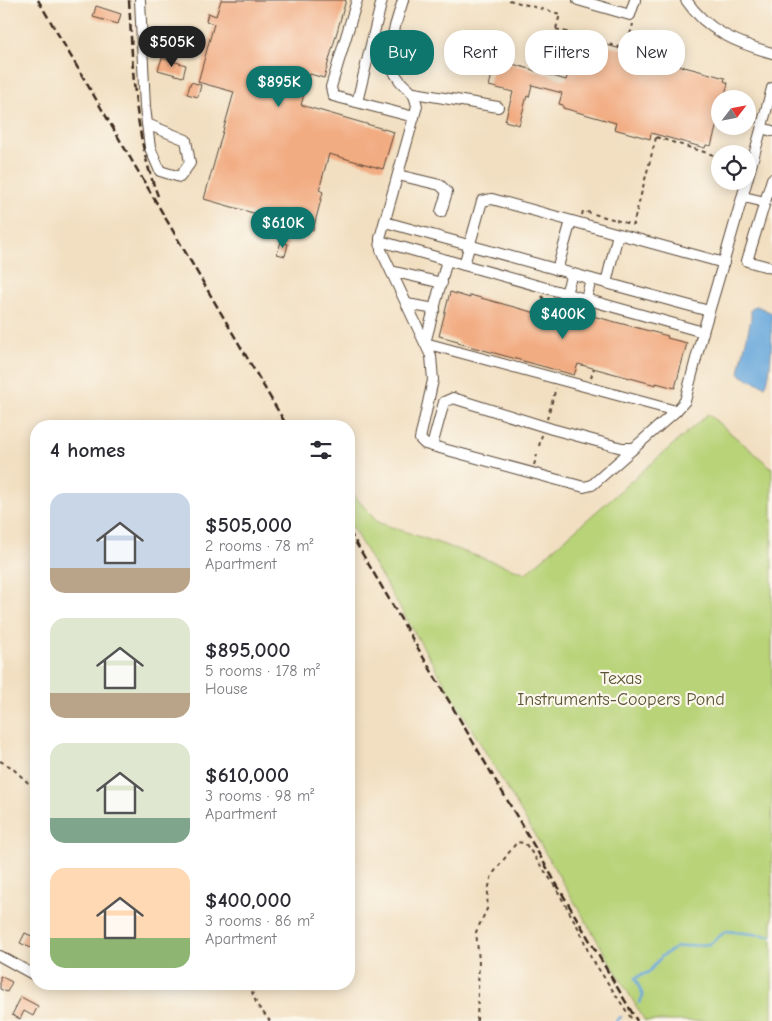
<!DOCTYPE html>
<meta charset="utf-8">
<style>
:root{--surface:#fff;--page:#f2f2f3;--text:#2b2b33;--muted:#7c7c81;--accent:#0f766e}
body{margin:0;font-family:"Comic Neue",sans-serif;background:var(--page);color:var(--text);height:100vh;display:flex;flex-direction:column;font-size:19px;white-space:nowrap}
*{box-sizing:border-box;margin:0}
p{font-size:16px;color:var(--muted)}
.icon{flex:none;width:28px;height:28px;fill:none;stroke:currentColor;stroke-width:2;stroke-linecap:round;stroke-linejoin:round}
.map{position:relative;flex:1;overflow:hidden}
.drawer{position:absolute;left:30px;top:420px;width:325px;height:570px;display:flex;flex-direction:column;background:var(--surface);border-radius:20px;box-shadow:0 2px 12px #0003}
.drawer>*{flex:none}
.guide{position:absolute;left:370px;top:30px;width:326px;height:45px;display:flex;gap:10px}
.needle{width:32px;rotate:58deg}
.buttons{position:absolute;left:711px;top:90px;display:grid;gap:10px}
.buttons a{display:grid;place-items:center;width:45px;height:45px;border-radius:50%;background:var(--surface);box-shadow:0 2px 12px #0003;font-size:25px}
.price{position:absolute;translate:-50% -42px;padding:0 11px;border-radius:18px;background:var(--accent);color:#fff;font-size:16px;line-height:32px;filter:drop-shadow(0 1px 2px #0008)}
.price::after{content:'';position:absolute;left:50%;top:30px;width:15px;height:11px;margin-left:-8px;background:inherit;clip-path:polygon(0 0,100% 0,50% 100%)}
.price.active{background:#222;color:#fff}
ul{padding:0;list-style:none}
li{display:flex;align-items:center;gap:15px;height:125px;padding:0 20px}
li span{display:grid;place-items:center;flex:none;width:140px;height:100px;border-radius:15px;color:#555}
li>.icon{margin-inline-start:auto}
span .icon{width:60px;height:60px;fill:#fffc;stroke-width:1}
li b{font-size:21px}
h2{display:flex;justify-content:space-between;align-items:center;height:60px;padding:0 20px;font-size:21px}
.pill{padding:0 18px;border-radius:20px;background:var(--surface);box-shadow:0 2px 12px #0003;font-size:18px;line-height:45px}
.pill.active{background:var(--accent);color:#fff}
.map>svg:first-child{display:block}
.green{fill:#b8d378;stroke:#7a7e4b}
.water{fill:#69a8dc;stroke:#52697d}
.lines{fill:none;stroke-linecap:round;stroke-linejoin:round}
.stream{stroke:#69a8dc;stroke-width:2.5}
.building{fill:#f2ac82}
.minor-casing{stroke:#564536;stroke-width:12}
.path{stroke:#564536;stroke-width:2;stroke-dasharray:4 4;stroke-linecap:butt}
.minor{stroke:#fff;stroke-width:10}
.rail{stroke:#3b2a1e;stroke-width:2.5;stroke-dasharray:8 4;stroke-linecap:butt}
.labels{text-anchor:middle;stroke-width:4.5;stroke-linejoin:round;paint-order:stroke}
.park-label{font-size:18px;fill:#5a5434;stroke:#fbf7ec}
</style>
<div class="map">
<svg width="772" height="1021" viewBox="0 0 772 1021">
<rect width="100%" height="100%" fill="#fbf7ec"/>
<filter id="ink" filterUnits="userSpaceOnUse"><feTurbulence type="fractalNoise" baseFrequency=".02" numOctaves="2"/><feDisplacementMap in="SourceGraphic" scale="10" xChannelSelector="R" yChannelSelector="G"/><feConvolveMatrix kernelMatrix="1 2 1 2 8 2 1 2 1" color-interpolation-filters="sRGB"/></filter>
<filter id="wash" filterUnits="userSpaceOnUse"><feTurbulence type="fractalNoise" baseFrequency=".0096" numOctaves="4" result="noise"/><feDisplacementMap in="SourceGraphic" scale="20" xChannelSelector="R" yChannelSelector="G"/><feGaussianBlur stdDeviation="1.12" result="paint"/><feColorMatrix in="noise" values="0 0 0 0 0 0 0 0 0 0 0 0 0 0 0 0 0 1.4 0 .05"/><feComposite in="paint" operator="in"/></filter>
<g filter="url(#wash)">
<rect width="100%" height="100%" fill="#f2dfc1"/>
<polygon class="green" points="708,414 772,468 772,1021 645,1021 349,522 349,489 377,522 526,573"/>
<path class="water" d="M757,306l15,7c0,15 0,65 -7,73l-23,-10 -3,-4 12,-53v-9l2,-3z"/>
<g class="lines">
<g class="stream">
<polyline points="639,1003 643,996 635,978 649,972 662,956 677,947 710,944 726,931 772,936"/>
<polyline points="616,1021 621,1017"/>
</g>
</g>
<g id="blocks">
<g class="building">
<polygon points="221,0 346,0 324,78 310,74 301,105 394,132 383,169 329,154 319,190 323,192 313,230 204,199 234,92 198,82 214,24 206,21 208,13 216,16"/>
<polygon points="96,6 121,14 118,24 93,17"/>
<polygon points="582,38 635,53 637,47 672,57 670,63 725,78 724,81 728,83 724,99 720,99 720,113 711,146 706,145 705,148 651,133 650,139 614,129 616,123 563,108 563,105 559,104 562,93 532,85 529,97 527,96 519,125 505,121 513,92 489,86 496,59 566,80 577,40 581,41"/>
<polygon points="465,53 472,55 468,68 462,67"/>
<polygon points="162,58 186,65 183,77 158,70"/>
<polygon points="191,82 201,85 198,97 187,94"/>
<polygon points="281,242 288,244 285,256 277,254"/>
<polygon points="450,292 470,298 470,295 547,316 548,311 558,308 573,307 587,308 591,309 589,315 668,336 667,338 687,343 675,388 656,383 656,385 578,364 574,375 458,343 458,341 439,336"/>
<polygon points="25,933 36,938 31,948 20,943"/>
<polygon points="0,976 12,982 7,992 0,989"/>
<polygon points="21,997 38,1006 33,1016 24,1011 20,1019 12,1015"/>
</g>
</g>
</g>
<g filter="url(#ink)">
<use href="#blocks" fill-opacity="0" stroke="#564536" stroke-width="1"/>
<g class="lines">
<defs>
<g id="minor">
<polyline points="140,0 145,107 150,148 160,171 180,177 190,163 186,140 147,124"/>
<polyline points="357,0 331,87 333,96 414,117"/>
<path d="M403,0c-7,26 -23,57 -3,81 10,12 13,7 17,25l-37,132 1,12 50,106 2,24 -13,59 5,5 159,43 8,-2 84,-74 9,-10 18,-69"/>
<polyline points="578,0 630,15 635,0"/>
<path d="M686,0c21,31 51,43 86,53"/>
<polyline points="414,93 498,107"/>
<polyline points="357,102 382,0"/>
<polyline points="762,128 772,131"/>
<polyline points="398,175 440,185 447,192 441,212"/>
<polyline points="772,179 747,261 772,268"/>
<polyline points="744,197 765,202"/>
<polyline points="385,222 606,283"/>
<polyline points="618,234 606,283 709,311"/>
<polyline points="380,241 464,265"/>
<polyline points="447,260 425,343 676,411"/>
<path d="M724,263l-232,-64 -10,2 -18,64 239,67c24,-81 48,-162 69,-244"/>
<polyline points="557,270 571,221"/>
<polyline points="391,271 442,283"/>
<polyline points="566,293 572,274"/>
<polyline points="586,299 591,279"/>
<polyline points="407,304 435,309"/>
<polyline points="432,446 444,402 453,398 552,429 622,448 634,448"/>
<polyline points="0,956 36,976"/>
</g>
</defs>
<use href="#minor" class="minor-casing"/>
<g class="path">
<polyline points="509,0 560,14 549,55 563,59"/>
<polyline points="556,29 626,49 633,24"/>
<polyline points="656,137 720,157"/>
<polyline points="582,215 583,211 616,220"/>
<polyline points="616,220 633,225 657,134"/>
<polyline points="542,296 550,310"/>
<polyline points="556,309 558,301"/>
<polyline points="591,378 594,368"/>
<polyline points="547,419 556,388"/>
<polyline points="539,446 542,435"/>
<polyline points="534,465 537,455"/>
<polyline points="0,761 11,767 36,790"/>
<polyline points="249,984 257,1005 270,1021"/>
<polyline points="477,1021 479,960 476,932 487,909 488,890 492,875 517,842 525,843 553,883 580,931 590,956 633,1021"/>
</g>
<use href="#minor" class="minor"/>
<g class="rail">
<polyline points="38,0 287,426"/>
<path d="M129,0c4,66 4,133 29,196"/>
<polyline points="349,531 637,1021"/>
</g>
</g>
</g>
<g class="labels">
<g class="park-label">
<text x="621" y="684">Texas<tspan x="621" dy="21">Instruments-Coopers Pond</tspan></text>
</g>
</g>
</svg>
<div class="buttons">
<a><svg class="needle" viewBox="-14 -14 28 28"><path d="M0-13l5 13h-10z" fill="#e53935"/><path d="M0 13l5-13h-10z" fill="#7c7c81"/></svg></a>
<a><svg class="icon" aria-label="locate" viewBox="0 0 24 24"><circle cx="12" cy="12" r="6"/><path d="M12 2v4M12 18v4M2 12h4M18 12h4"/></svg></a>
</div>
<b class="price active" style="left:172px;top:68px">$505K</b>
<b class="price" style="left:279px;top:108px">$895K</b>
<b class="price" style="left:283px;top:249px">$610K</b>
<b class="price" style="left:563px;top:340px">$400K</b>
<div class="guide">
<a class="pill active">Buy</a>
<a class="pill">Rent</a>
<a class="pill">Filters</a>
<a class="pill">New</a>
</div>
<section class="drawer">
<h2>4 homes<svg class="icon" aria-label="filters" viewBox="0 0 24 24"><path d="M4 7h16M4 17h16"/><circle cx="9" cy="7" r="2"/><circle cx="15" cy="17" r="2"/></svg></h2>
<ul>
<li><span style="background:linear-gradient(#c9d6e8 75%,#b9a48a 0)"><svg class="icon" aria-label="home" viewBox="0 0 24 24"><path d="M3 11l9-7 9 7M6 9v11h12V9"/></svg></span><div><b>$505,000</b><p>2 rooms · 78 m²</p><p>Apartment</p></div></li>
<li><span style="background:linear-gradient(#dfe7d0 75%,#b9a48a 0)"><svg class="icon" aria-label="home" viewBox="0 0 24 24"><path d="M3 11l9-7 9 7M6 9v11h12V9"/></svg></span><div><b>$895,000</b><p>5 rooms · 178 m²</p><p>House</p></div></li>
<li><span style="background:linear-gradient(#dfe7d0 75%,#7fa58c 0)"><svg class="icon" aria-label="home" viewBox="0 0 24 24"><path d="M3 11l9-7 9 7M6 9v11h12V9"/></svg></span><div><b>$610,000</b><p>3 rooms · 98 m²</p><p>Apartment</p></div></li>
<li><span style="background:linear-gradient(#ffd9b3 70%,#8fb573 0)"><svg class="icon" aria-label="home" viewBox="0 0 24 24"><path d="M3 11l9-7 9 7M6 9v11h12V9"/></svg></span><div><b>$400,000</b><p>3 rooms · 86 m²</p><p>Apartment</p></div></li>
</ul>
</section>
</div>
